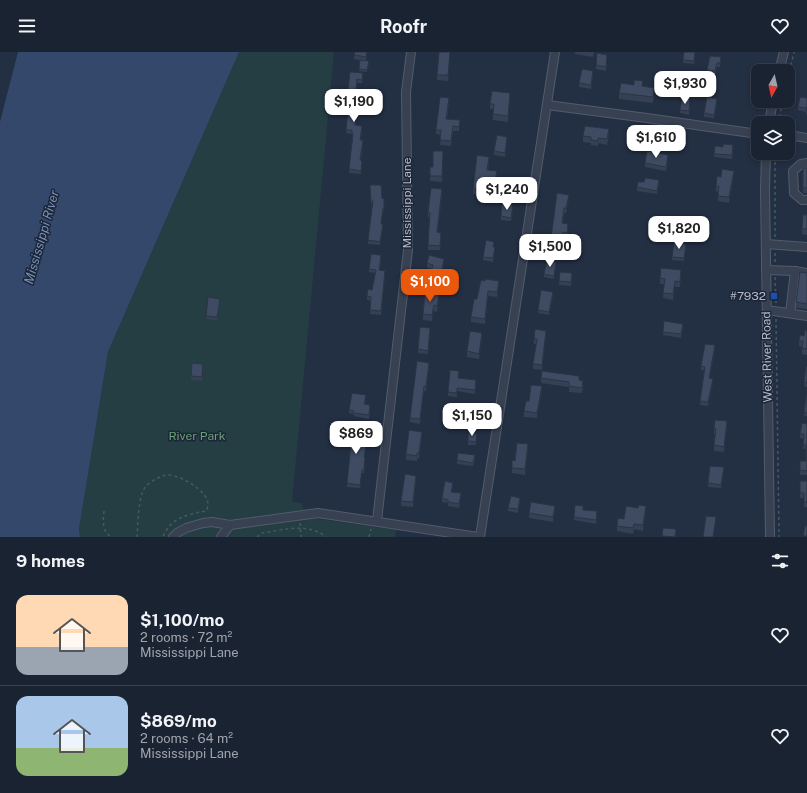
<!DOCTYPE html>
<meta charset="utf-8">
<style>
:root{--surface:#1a2332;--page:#232b3a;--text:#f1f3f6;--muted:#9fa4ac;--line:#38404d;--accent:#ea580c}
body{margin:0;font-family:"Public Sans",sans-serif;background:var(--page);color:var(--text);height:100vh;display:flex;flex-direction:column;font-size:15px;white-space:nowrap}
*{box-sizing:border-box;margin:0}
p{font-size:13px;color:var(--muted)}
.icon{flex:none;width:22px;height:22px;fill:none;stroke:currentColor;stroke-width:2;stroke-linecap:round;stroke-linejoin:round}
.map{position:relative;height:485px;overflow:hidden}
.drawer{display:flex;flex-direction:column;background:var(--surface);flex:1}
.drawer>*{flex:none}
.needle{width:26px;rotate:188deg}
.buttons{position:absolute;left:751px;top:12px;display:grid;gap:8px}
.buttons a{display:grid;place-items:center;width:44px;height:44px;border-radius:8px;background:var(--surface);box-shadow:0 2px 6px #0003,0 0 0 1px var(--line);font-size:20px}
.price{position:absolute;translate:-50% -34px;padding:0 9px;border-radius:8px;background:#fff;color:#222;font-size:13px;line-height:26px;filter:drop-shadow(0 1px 2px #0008)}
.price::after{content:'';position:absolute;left:50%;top:24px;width:12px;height:9px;margin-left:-6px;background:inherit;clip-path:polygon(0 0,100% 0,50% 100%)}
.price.active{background:var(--accent);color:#fff}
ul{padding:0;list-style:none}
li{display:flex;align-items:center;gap:12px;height:100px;padding:0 16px}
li+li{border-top:1px solid var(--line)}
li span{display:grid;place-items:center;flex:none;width:112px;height:80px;border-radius:12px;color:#555}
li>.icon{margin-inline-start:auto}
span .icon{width:48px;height:48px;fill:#fffc;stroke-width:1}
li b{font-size:17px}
h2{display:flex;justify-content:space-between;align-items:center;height:48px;padding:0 16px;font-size:17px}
header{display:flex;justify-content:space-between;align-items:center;height:52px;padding:0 16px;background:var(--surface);font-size:18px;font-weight:700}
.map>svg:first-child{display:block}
.green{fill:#253e43}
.water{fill:#34486b}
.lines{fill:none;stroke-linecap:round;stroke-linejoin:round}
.minor-casing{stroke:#525c6c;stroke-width:10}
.path{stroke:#435b60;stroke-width:1.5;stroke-dasharray:3 3;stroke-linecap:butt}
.minor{stroke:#374152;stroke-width:8}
.wall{fill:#354055}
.shaded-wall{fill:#2b3445}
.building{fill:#3e4b63;stroke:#2b3445}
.transit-dot{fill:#1a4fb4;stroke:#1c2637;stroke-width:1.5}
.labels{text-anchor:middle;stroke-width:3;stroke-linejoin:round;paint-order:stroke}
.street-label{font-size:12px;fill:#b4bccc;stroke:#1c2637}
.poi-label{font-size:12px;fill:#b4bccc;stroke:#1c2637;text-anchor:end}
.park-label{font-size:12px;fill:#68a078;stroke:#1c2637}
.water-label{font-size:13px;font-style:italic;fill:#788fb7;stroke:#1c2637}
</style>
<header><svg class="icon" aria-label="menu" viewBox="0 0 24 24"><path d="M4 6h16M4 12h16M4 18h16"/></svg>Roofr<svg class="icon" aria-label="heart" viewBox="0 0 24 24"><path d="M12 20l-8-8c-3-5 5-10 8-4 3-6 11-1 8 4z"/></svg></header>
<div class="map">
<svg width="807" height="485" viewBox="0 0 807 485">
<rect width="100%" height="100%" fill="#232f43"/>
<polygon class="green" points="239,0 334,0 292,450 302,451 305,465 396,478 395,485 80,485 79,477 108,300"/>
<polygon class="water" points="18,0 239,0 108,300 79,477 80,485 0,485 0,70"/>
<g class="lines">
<defs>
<g id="minor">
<polyline points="779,19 784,0"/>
<polyline points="547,53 647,66 758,82"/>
<polyline points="769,71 773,49"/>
<polyline points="788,83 807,86"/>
<polyline points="766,101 765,137 770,485"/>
<polyline points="807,111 801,112 793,119 794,141 802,148 807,148"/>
<polyline points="766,192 807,195"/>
<polyline points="766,218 795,219 807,221"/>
<polyline points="767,258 807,264"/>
<polyline points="790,261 795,219"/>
<polyline points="377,469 408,198 406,40 411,0"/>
<polyline points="173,485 177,481 186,476 203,471 212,470 230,473 318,461 478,485"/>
<polyline points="221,485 230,473"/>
<polyline points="480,485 555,0"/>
</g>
</defs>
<use href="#minor" class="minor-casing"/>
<g class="path">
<polyline points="788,25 794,0"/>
<polyline points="778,71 783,49"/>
<polyline points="775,185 775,101"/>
<polyline points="775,201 775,211"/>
<polyline points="775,225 776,251"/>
<polyline points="776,267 779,485"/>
<path d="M104,459c-1,10 -2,20 7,26"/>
<polyline points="300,471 301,485"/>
<path d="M137,485c1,-13 1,-34 6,-46 2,-5 6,-8 11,-11 4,-2 9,-5 14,-5 12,0 41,16 40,30 0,1 -1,5 -2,6 -18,3 -36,7 -43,26"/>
<path d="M257,485l5,-4c21,-3 46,-11 64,4"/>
<polyline points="369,485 371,477"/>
</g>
<use href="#minor" class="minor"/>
</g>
<g class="wall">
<polygon points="355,0 367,0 366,9 354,7"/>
<polygon points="575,0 594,0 593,5 575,2"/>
<polygon points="450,3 448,29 437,28 437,23"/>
<polygon points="695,3 694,12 683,11 683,8"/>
<polygon points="710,4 721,9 720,15 717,15 715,23 707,21 707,18"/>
<polygon points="607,7 606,19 596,17 596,13"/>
<polygon points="369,11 367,20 359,19 359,17"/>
<polygon points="350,20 363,25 362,31 357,31 354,58 357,62 356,73 362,77 361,88 363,92 361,108 362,112 361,122 349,121 352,86 352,82 346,81 348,52 345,52 345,48 348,38"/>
<polygon points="593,22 591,37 579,35 579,31"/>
<polygon points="643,35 654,42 653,51 619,47 619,41"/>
<polygon points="807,46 807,63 806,62 806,60 798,58 798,55"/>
<polygon points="510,47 508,70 493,68 493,57 490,57 490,52"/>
<polygon points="449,51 447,67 460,68 459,79 453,79 451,94 440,93 441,83 436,82 436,78"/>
<polygon points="690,51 689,63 680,61 680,58"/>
<polygon points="717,51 714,66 704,65 704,61"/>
<polygon points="609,82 607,93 598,91 598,94 591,93 591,91 583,90 583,84"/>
<polygon points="507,89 505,105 494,103 494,99"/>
<polygon points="723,95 733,97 732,107 714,105 714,102"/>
<polygon points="443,99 442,130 430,129 430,115 433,115"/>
<polygon points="668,107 666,119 645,115 645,111"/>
<polygon points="489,110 488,118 497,124 493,145 473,142 473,137"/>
<rect x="803" y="116" width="4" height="25"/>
<polygon points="734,124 729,151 718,149 718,140 716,139 716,134 721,125"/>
<polygon points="644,130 659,131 657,142 637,139 637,135"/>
<polygon points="370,133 382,147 384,146 384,159 383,159 381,172 383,176 380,193 368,192 372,152 371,152"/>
<polygon points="442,142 438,180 441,185 440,198 428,198 429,165 428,165 428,161"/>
<polygon points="569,147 566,161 564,161 563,171 568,177 567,185 563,185 562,192 551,191 551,186"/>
<polygon points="513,157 511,169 501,168 501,164"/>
<polygon points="807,163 807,183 802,182 802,177"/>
<polygon points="493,195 495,199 493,210 483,208 483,205"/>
<polygon points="686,195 684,209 672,208 672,205"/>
<polygon points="381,207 380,218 385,223 381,263 370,262 371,249 367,248 367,244 372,238 375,221 369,220 369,217"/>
<polygon points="427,211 444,212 443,217 445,222 443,233 430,229 430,224 431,217 427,216"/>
<polygon points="556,213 554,227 544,225 544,222"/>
<polygon points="807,221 807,257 796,256 796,250"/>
<polygon points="681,223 680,235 675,235 673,248 663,246 664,232 660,232 660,226"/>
<polygon points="572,225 571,234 559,233 559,229"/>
<polygon points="481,228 499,233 497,245 488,244 485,272 471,270 471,265 477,247"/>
<polygon points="553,244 549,263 538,261 538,258"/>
<polygon points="439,249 437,260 434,259 432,269 423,268 423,262"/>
<polygon points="220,250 217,269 206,267 206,264"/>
<polygon points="683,275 681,286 663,283 663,280"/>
<polygon points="807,279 807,303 802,302 802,295 799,294 799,289"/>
<polygon points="430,280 428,302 418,301 418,297"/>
<polygon points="546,284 542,318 533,317 533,312 536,292 534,292 534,287"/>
<polygon points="482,286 479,307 467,305 467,299"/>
<polygon points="715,297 710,326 713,331 708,354 700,353 704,318 701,318 701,314"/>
<polygon points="203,312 202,329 191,328 191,324"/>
<polygon points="429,315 426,339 424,339 420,372 410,370 410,366"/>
<polygon points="807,315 807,335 804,334 804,330"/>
<polygon points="459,322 459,326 476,332 475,342 457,339 457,345 448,344 448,340"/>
<polygon points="541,326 579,328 583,334 582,341 569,340 569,335 541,331"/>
<polygon points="807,336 807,364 804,364"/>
<polygon points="542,339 537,366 524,365 524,359 529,349"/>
<polygon points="366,347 365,352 370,356 369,367 354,364 354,362 349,361 349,358"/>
<polygon points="481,361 479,372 461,370 461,367"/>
<polygon points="807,372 807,423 800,423 800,409 806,409 806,397 803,397 804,387 800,386 800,382"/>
<polygon points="727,374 724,400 714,399 714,393 715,383 714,382 714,377"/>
<polygon points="362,377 361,385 367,389 364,405 365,409 364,421 362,421 360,436 347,435 350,397 349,397 350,391 347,391 347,387"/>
<polygon points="468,381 477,382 476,393 468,393"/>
<polygon points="422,385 419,407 417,406 417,409 406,408 406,402"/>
<polygon points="528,398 525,423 512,421 512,416 515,409"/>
<polygon points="475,407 473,414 457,412 457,408"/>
<polygon points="724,419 721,436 708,435 708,431"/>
<polygon points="416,429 413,455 401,454 401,449"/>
<polygon points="800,429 807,429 807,455 804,455 804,446 800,446"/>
<polygon points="453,434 452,440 461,445 459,456 448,454 448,451 442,450 442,446"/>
<polygon points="520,449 518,461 508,459 508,456"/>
<polygon points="583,458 597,463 596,472 574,468 574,465"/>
<polygon points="555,460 553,470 529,466 529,461"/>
<polygon points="646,460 643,479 634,477 633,482 617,479 617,474"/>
</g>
<g class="shaded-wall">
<polygon points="510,41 510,47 508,70 508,64"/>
<polygon points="497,119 497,124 493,145 493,139"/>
<polygon points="734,119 734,124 729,151 729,145"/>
<polygon points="442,137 442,142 437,185 437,180"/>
<polygon points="569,143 569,147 566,161 566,156"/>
<polygon points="383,172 383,176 380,193 380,190"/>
<polygon points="444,207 444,212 442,222 442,217"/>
<polygon points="556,210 556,213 554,227 554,224"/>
<polygon points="445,217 445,222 443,233 443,227"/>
<polygon points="681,218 681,223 680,235 680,230"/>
<polygon points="499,229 499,233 497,245 497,240"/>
<polygon points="675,229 675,235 673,248 673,242"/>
<polygon points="488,239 488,244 485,272 485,267"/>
<polygon points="553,240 553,244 549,263 549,260"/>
<polygon points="439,243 439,249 437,260 437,254"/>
<polygon points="434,253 434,259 432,269 432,263"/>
<polygon points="546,279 546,284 542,318 542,313"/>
<polygon points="482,281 482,286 479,307 479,302"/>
<polygon points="715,293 715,297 709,330 709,326"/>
<polygon points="429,311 429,315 426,339 426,334"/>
<polygon points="713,327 713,331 708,354 708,350"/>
<polygon points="424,334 424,339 420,372 420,367"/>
<polygon points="542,334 542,339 537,366 537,361"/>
<polygon points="727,369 727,374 724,400 724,395"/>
<polygon points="422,380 422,385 419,407 419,401"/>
<polygon points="528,392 528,398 525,423 525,417"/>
<polygon points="724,415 724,419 721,436 721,433"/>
<polygon points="416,424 416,429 413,455 413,450"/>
<polygon points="555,454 555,460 553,470 553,465"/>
<polygon points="646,454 646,460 643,479 643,473"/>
<polygon points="716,465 716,470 714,485 713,485"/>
</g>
<g class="building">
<polygon points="355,0 367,0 366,5 354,3"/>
<polygon points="439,0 450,0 448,23 437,23"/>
<polygon points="684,0 695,0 694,9 683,8"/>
<polygon points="597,1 607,3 606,15 596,13"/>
<polygon points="710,4 721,5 720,11 717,11 715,19 707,18"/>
<polygon points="360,8 369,9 367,18 359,17"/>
<polygon points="582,17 593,19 591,33 579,31"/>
<polygon points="350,20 363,21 362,28 357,27 354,58 357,58 355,73 362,74 360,88 363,88 360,108 362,109 361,119 349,117 353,82 352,82 352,78 346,78 349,49 345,48 346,37 348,38"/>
<polygon points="634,28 643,29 642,34 654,36 653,45 619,41 621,31 634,33"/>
<polygon points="492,39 510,41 508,64 493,62 494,52 490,52"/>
<polygon points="440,45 449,46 446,67 460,68 459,75 453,74 451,89 440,88 441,78 436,78"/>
<polygon points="707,45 717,47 714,63 704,61"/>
<polygon points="800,45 807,46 807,59 806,59 807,56 798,55"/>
<polygon points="682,46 690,47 689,59 680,58"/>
<polygon points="585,74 609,77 607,87 598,86 598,89 591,88 591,85 583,84"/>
<polygon points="497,83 507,85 505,101 494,99"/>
<polygon points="723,92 733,93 732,103 714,102 715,94 723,95"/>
<polygon points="433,99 443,99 442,124 430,124 430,115 433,115"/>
<polygon points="647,99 668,103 666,115 645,111"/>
<polygon points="477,103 489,105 487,118 497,119 493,139 473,137"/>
<rect x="803" y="116" width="4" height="20"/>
<polygon points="722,117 734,119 729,145 718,144 719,134 716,134 717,124 721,125"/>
<polygon points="645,126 659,128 657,139 637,135 638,130 644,130"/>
<polygon points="370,133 381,133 382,147 384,146 384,156 383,156 381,172 383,172 380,190 368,188 373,149 371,149"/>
<polygon points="431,136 442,137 437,180 441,181 440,194 428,193 430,161 428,161"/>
<polygon points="557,141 569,143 566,156 564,156 562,171 568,172 567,181 563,180 562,187 551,186"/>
<polygon points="502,152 513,153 511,166 501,164"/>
<polygon points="803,163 807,163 807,177 802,177"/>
<polygon points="486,188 494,190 493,195 495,195 493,206 483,205"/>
<polygon points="674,190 686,192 684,206 672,205"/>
<polygon points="371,202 381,203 379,218 385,219 381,259 370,258 371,245 367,244 368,237 372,238 376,218 369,217"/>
<polygon points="429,203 444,207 442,217 445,217 443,227 430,224 433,213 427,211"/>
<polygon points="547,208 556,210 554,224 544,222"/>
<polygon points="661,216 681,218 680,230 675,229 673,242 663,241 665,227 660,226"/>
<polygon points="560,220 572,221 571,230 559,229"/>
<polygon points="800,220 807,221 807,252 796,250"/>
<polygon points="485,227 499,229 497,240 488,239 485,267 471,265 474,247 477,247 481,228 485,229"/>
<polygon points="541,238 553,240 549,260 538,258"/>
<polygon points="425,241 439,243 437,254 434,253 432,263 423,262"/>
<polygon points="208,245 220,247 217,265 206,264"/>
<polygon points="664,269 683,272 681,282 663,280"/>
<polygon points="420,275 430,276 428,299 418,297"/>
<polygon points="535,277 546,279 542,313 533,312 537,287 534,287"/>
<polygon points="805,278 807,279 807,297 802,296 803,289 799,289 800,283 804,284"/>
<polygon points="470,279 482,281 479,302 467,299"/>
<polygon points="705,292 715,293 709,326 713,327 708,350 700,349 705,315 701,314"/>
<polygon points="417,309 429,311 426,334 424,334 420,367 410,366"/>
<polygon points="192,311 203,312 202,325 191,324"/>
<polygon points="806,314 807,315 807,331 804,330"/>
<polygon points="450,318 459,319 458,326 476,328 475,338 457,336 457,341 448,340"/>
<polygon points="542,319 579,324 579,328 583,329 582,336 569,334 569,330 541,326"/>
<polygon points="531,333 542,334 537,361 524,359 526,349 529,349"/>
<polygon points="807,336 807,361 804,360"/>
<polygon points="352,341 366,343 364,352 370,353 369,363 354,361 354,359 349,358"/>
<polygon points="469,353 478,354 478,357 481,357 479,369 461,367 463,356 469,356"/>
<polygon points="715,368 727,369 724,395 714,393 716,377 714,377"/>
<polygon points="802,371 807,372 807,419 800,418 800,409 806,409 806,393 803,392 804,382 800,382"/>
<polygon points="352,372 362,373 360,384 367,386 364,405 365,405 364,418 362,418 360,433 347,431 351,393 349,393 350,388 347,387 349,377 352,377"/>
<polygon points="409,378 422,380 419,401 417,401 417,404 406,402"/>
<polygon points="468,381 477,382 476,390 468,389"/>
<polygon points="517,391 528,392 525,417 512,416 512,408 515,409"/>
<polygon points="458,401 475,403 473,411 457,408"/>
<polygon points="710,414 724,415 721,433 708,431"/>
<polygon points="405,422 416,424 413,450 401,449"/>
<polygon points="445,429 453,431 451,440 461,441 459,452 448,450 448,448 442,446"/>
<polygon points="800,429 807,429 807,450 804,450 804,441 800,441"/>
<polygon points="511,444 520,446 518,457 508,456"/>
<polygon points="531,450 555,454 553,465 529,461"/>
<polygon points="575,453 583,454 583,458 597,459 596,468 574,465"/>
<polygon points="639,453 646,454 643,473 634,472 633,476 617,474 618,466 624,467 626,454 638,456"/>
<polygon points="706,464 716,465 713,485 703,485"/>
<polygon points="805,474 807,474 807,484 803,484"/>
<polygon points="663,476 676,477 675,485 662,484"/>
</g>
<rect class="transit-dot" x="770" y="240" width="8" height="8" rx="2"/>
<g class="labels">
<g class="street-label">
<text transform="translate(407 151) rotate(-90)" y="4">Mississippi Lane</text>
<text transform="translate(767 305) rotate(-91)" y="4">West River Road</text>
</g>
<g class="poi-label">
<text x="766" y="248">#7932</text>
</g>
<g class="park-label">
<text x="197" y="388">River Park</text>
</g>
<g class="water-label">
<text transform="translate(41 185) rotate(-74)" y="5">Mississippi River</text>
</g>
</g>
</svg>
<div class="buttons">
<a><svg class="needle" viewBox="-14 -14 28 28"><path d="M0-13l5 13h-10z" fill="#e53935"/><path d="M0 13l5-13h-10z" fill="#9fa4ac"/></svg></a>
<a><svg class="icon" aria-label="layers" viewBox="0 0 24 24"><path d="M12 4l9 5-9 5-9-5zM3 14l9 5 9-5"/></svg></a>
</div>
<b class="price" style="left:685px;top:53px">$1,930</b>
<b class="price" style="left:354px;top:71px">$1,190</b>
<b class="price" style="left:656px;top:107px">$1,610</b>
<b class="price" style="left:507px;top:159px">$1,240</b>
<b class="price" style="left:679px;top:198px">$1,820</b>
<b class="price" style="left:550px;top:216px">$1,500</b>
<b class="price active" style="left:430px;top:251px">$1,100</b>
<b class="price" style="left:472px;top:385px">$1,150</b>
<b class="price" style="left:356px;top:403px">$869</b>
</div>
<section class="drawer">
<h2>9 homes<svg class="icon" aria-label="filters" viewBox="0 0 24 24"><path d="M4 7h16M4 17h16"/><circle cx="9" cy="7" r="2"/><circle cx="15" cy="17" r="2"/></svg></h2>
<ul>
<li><span style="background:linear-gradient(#ffd9b3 65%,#9aa5b1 0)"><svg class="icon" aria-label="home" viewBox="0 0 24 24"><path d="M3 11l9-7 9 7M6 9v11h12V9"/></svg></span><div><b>$1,100/mo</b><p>2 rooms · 72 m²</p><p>Mississippi Lane</p></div><svg class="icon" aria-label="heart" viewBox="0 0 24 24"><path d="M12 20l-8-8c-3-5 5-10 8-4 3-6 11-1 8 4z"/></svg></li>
<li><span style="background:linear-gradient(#a9c7e8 65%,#8fb573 0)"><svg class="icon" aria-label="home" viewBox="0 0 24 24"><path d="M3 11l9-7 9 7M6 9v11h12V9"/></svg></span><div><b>$869/mo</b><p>2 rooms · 64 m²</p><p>Mississippi Lane</p></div><svg class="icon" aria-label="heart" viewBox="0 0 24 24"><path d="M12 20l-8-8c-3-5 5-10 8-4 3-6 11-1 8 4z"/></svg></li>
</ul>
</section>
